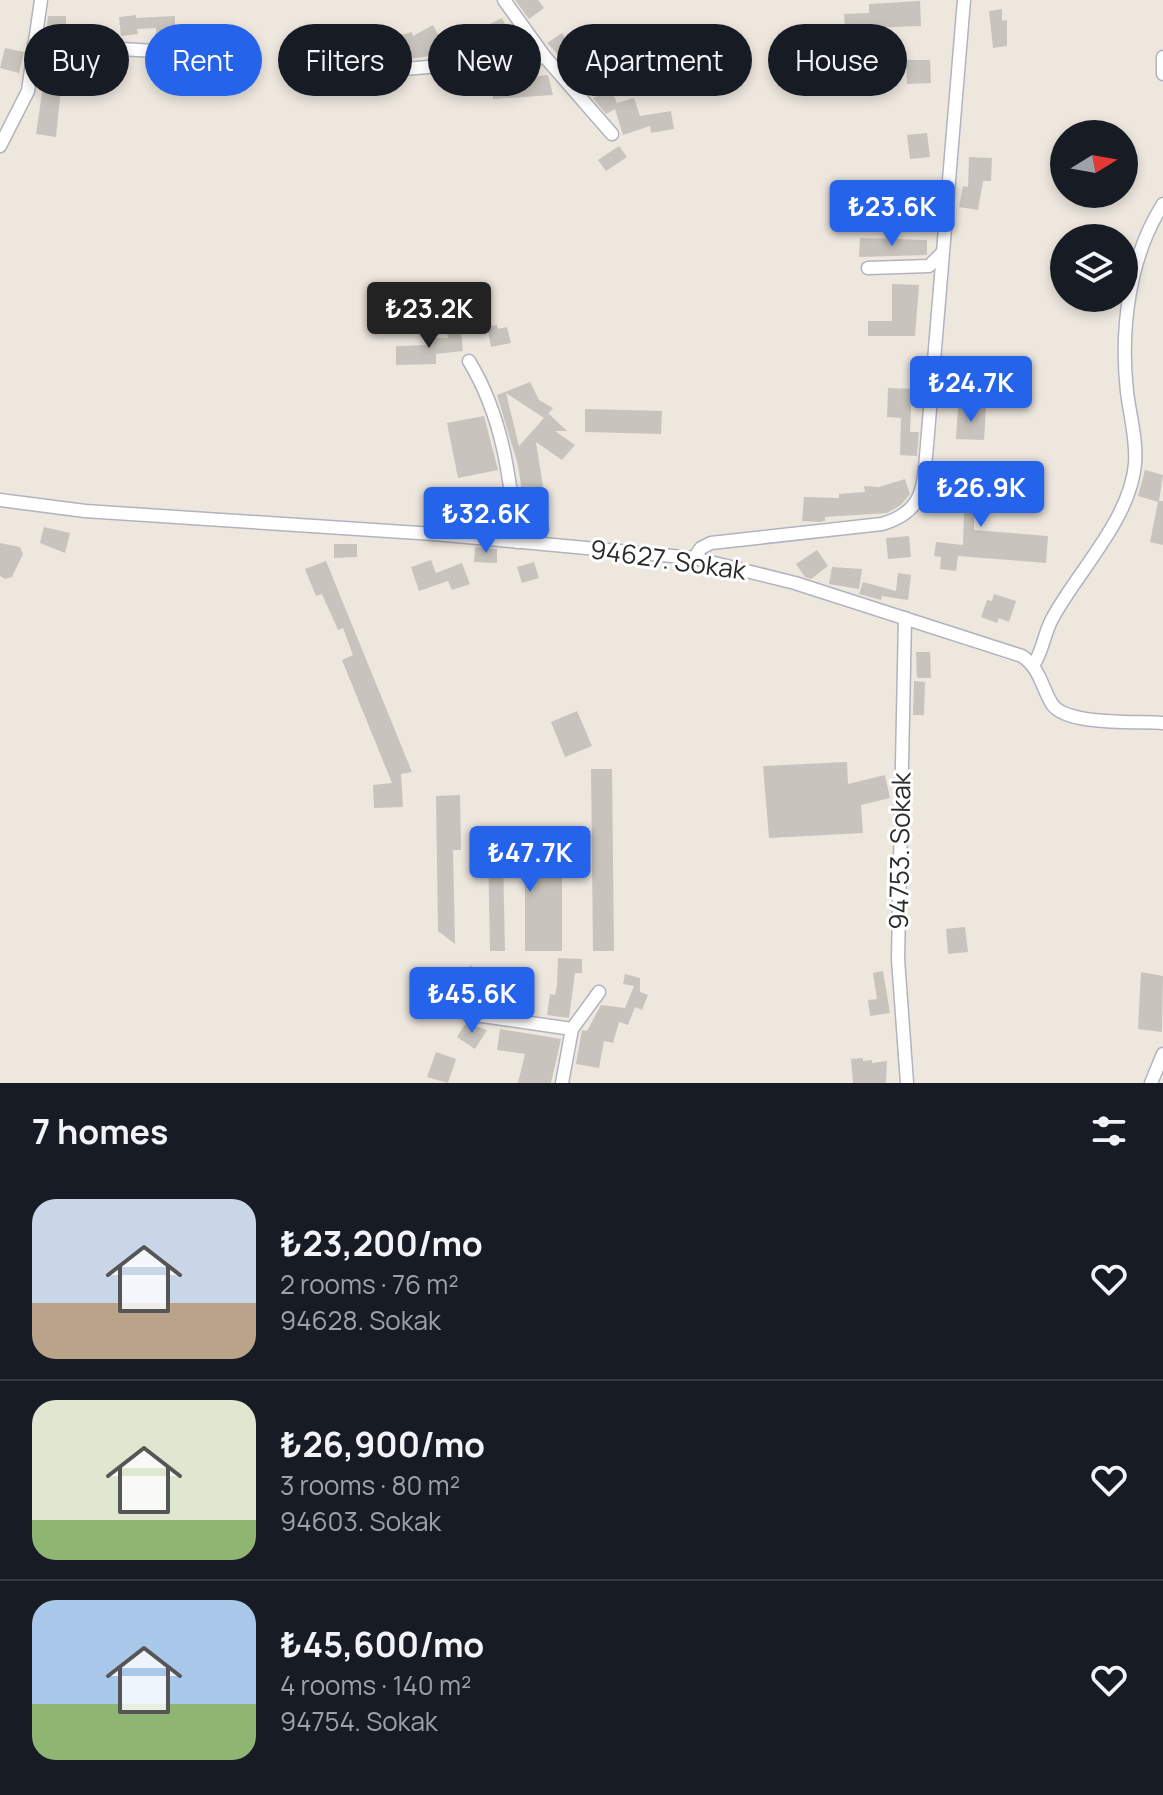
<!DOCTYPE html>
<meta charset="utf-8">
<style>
:root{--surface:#171b24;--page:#242831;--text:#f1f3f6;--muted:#9ea1a6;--line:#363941;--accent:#2563eb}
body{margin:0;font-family:Manrope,sans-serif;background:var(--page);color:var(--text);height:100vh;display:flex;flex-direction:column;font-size:30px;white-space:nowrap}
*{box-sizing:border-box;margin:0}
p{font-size:26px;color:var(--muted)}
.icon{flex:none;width:44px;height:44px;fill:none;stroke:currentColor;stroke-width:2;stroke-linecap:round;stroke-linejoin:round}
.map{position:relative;height:1083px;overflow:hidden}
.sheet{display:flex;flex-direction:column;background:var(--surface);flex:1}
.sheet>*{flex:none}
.guide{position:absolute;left:24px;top:24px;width:1116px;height:72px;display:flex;gap:16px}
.needle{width:52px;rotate:79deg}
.fabs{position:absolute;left:1050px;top:120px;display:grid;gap:16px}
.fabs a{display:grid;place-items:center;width:88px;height:88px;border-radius:50%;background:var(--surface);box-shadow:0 4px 12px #0003;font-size:40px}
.price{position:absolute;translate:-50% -68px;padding:0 18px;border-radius:8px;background:var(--accent);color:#fff;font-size:26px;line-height:52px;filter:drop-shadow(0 2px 4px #0008)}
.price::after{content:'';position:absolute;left:50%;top:48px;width:24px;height:18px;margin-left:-12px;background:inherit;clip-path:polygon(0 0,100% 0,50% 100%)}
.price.active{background:#222;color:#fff}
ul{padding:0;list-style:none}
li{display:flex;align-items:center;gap:24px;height:200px;padding:0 32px}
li+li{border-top:2px solid var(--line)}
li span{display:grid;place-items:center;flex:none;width:224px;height:160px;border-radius:24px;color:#555}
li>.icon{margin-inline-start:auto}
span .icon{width:96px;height:96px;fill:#fffc;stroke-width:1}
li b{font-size:34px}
h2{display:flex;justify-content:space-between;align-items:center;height:96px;padding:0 32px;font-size:34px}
.chip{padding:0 28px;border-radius:36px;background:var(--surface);box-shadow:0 4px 12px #0003;font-size:28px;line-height:72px}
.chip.active{background:var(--accent);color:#fff}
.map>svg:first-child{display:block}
.building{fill:#c8c4bd;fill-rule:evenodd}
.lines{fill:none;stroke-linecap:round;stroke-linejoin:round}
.street-casing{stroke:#b1b4be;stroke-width:15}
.street{stroke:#fff;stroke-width:12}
.labels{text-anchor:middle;stroke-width:6;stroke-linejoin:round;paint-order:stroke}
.street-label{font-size:26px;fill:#2b2b2b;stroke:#fff}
</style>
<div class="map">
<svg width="1163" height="1083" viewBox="0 0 1163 1083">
<rect width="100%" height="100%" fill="#ede7de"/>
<g class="building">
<polygon points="515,0 538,0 544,8 529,19"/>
<polygon points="920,1 921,26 845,29 844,14 869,13 869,4"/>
<polygon points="1002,9 1002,21 1007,20 1007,46 993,48 989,11"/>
<polygon points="136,15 136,18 175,16 175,43 156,42 156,28 137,29 138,34 121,36 119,17"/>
<polygon points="48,16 66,16 66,36 46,35"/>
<polygon points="502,18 512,38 479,54 468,55 464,48 483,35 480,29"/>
<polygon points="433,25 445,47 440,50 442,54 397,61 390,38 412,32 413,36"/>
<polygon points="562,33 579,56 567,64 547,43"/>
<polygon points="331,43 341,53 350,49 355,59 330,70 320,48"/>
<polygon points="5,48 24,52 19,73 0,68"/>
<polygon points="906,60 930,60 931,83 907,84"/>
<polygon points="611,64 622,81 604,90 595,72"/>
<polygon points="185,66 185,92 161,87 161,68"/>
<polygon points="548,75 553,95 493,99 492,81"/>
<polygon points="43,86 61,88 56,137 36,134"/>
<polygon points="611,90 617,103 634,98 640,116 671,111 674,129 651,133 650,126 623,135 615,109 606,114 593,98"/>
<polygon points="927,133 930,157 910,159 907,135"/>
<polygon points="619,146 627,157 606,171 598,160"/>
<polygon points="969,157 992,158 991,181 983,181 978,210 959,207 963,186 968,187"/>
<polygon points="892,180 892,191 860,192 860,181"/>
<polygon points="860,238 927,240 927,255 859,257"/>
<polygon points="892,284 919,285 915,336 868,336 868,321 892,321"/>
<polygon points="463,285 465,304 444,306 442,287"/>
<polygon points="497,325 498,329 507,327 511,343 491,347 487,327"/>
<polygon points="461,332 463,351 436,354 436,364 396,365 396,346 429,345 429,338 448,338 447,333"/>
<path d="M530,382l9,18 14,8 -7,9 3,-3 18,17h-12l20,14 -13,15 -26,-18 14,89 -18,3h-4l-10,-69 -21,-70zM506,393l38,25 -25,28z"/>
<polygon points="888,388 912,389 910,432 919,432 917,456 900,455 901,418 887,417"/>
<polygon points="958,407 986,408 984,440 956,439"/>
<polygon points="585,409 662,411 661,434 585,432"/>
<polygon points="484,416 498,470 458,478 447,423"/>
<polygon points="938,465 967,466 966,496 974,496 974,530 1048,536 1046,563 958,556 956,571 940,569 941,557 934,556 936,542 963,545 964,511 951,512 951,494 936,493"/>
<polygon points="1145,470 1163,475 1159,501 1163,501 1163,545 1150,542 1158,502 1138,496"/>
<polygon points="905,479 910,494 901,505 887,513 825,517 825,521 819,522 802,521 804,497 839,498 839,494 865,492 864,486 879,487"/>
<polygon points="44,527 70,533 65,553 40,543"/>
<polygon points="909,536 911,557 888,559 886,538"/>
<polygon points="0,543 20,547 23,554 12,577 5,579 0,576"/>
<polygon points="334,544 357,544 357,557 334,558"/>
<polygon points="475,547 497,549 497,563 474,562"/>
<polygon points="817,550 828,566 811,579 805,577 796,564"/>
<polygon points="431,560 436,573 462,563 470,584 452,590 448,581 419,591 411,567"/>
<polygon points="326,561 412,772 401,774 403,807 374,808 373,785 392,783 342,660 353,655 343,628 338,630 322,594 316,596 305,569"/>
<polygon points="534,562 539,578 522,583 517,567"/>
<polygon points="832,567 862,569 859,589 829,584"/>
<polygon points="898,573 911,575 908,600 882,596 881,600 859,594 863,582 896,591"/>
<polygon points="994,594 1016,601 1009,622 999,618 997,623 981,617 987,600 992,601"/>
<polygon points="916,652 930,652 931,678 917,678"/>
<polygon points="914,681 925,682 924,715 913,715"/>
<polygon points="577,711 592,746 565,757 551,722"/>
<polygon points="847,762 848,784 885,775 890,798 861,805 863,833 769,838 763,766"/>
<polygon points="591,769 612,769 614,951 593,951"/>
<polygon points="460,795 461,850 453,850 455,944 438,931 436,796"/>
<polygon points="547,833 559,833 562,843 562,951 525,951 525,857 503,857 505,951 490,951 488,848 518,847 518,842 547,842"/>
<polygon points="965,927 968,952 948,954 946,929"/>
<polygon points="558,958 582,959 582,973 575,973 569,1018 547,1015 550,994 555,995 557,985"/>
<polygon points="471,965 480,975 466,988 498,992 496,1009 471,1005 472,998 456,979"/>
<polygon points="883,971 890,1013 870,1016 868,1000 877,999 873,973"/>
<polygon points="1141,972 1163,976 1162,1032 1138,1029"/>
<polygon points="625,974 640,978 640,992 648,995 642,1010 635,1007 628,1025 619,1022 613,1043 604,1041 599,1068 576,1064 582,1030 587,1031 601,1005 625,1008 634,986 623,984"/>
<polygon points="466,1023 487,1030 475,1049 457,1037"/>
<polygon points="500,1029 561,1039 551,1083 518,1083 525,1054 497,1050"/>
<polygon points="436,1052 456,1059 448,1083 427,1077"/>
<polygon points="863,1058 863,1061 872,1060 872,1063 887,1061 886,1083 853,1083 851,1059"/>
</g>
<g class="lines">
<defs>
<g id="street">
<polyline points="504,0 545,57 612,134"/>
<polyline points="34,44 190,53"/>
<polyline points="1163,57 1163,74"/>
<polyline points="346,74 545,57"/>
<polyline points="0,146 28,91 41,0"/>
<polyline points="868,268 929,266 942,253"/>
<path d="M469,361c34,56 41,117 48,181"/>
<path d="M0,500l85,11 349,23 260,24 101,25 227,73c18,12 19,30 30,48 14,22 86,17 111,19"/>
<path d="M694,558l7,-10 10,-5 171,-19c44,-13 41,-39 45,-79l37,-445"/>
<polyline points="905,618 898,959 907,1083"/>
<path d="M1034,664c9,-14 10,-30 18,-45 25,-47 78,-99 83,-155 2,-24 -5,-48 -8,-72 -7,-63 2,-135 36,-188"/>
<polyline points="468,1014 572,1029"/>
<polyline points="562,1083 572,1029 599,992"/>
<polyline points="1151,1083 1163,1054"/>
</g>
</defs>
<use href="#street" class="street-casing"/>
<use href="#street" class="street"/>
</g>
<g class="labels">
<g class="street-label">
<text transform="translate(668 560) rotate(8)" y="9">94627. Sokak</text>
<text transform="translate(900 851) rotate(-89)" y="9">94753. Sokak</text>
</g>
</g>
</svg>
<div class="fabs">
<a><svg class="needle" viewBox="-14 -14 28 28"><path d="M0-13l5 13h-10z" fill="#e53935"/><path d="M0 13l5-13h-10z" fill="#9ea1a6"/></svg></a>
<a><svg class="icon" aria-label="layers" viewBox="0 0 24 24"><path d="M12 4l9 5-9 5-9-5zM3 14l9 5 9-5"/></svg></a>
</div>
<b class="price" style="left:892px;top:248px">₺23.6K</b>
<b class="price active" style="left:429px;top:350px">₺23.2K</b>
<b class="price" style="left:971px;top:424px">₺24.7K</b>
<b class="price" style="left:981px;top:529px">₺26.9K</b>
<b class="price" style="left:486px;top:555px">₺32.6K</b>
<b class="price" style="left:530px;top:894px">₺47.7K</b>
<b class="price" style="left:472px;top:1035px">₺45.6K</b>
<div class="guide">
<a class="chip">Buy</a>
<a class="chip active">Rent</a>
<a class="chip">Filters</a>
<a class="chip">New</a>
<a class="chip">Apartment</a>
<a class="chip">House</a>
</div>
</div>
<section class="sheet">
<h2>7 homes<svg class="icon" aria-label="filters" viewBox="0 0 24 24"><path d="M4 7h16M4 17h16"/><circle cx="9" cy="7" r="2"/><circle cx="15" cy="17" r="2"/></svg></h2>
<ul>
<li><span style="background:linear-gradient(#c9d6e8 65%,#b9a48a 0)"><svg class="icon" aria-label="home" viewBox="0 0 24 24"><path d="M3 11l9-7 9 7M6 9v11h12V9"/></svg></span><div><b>₺23,200/mo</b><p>2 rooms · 76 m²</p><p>94628. Sokak</p></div><svg class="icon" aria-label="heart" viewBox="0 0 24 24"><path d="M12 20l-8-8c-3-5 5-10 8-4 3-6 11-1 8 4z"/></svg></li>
<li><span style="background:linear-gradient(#dfe7d0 75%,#8fb573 0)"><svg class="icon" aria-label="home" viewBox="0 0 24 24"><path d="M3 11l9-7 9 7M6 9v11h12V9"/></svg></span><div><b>₺26,900/mo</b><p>3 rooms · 80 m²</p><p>94603. Sokak</p></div><svg class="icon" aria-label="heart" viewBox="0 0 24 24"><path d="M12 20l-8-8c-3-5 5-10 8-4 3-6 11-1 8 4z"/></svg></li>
<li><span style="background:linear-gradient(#a9c7e8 65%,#8fb573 0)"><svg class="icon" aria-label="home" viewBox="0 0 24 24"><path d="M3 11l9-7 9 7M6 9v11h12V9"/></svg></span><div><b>₺45,600/mo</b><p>4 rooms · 140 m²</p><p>94754. Sokak</p></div><svg class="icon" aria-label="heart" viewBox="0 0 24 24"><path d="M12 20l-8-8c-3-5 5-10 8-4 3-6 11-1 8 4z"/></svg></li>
</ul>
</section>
